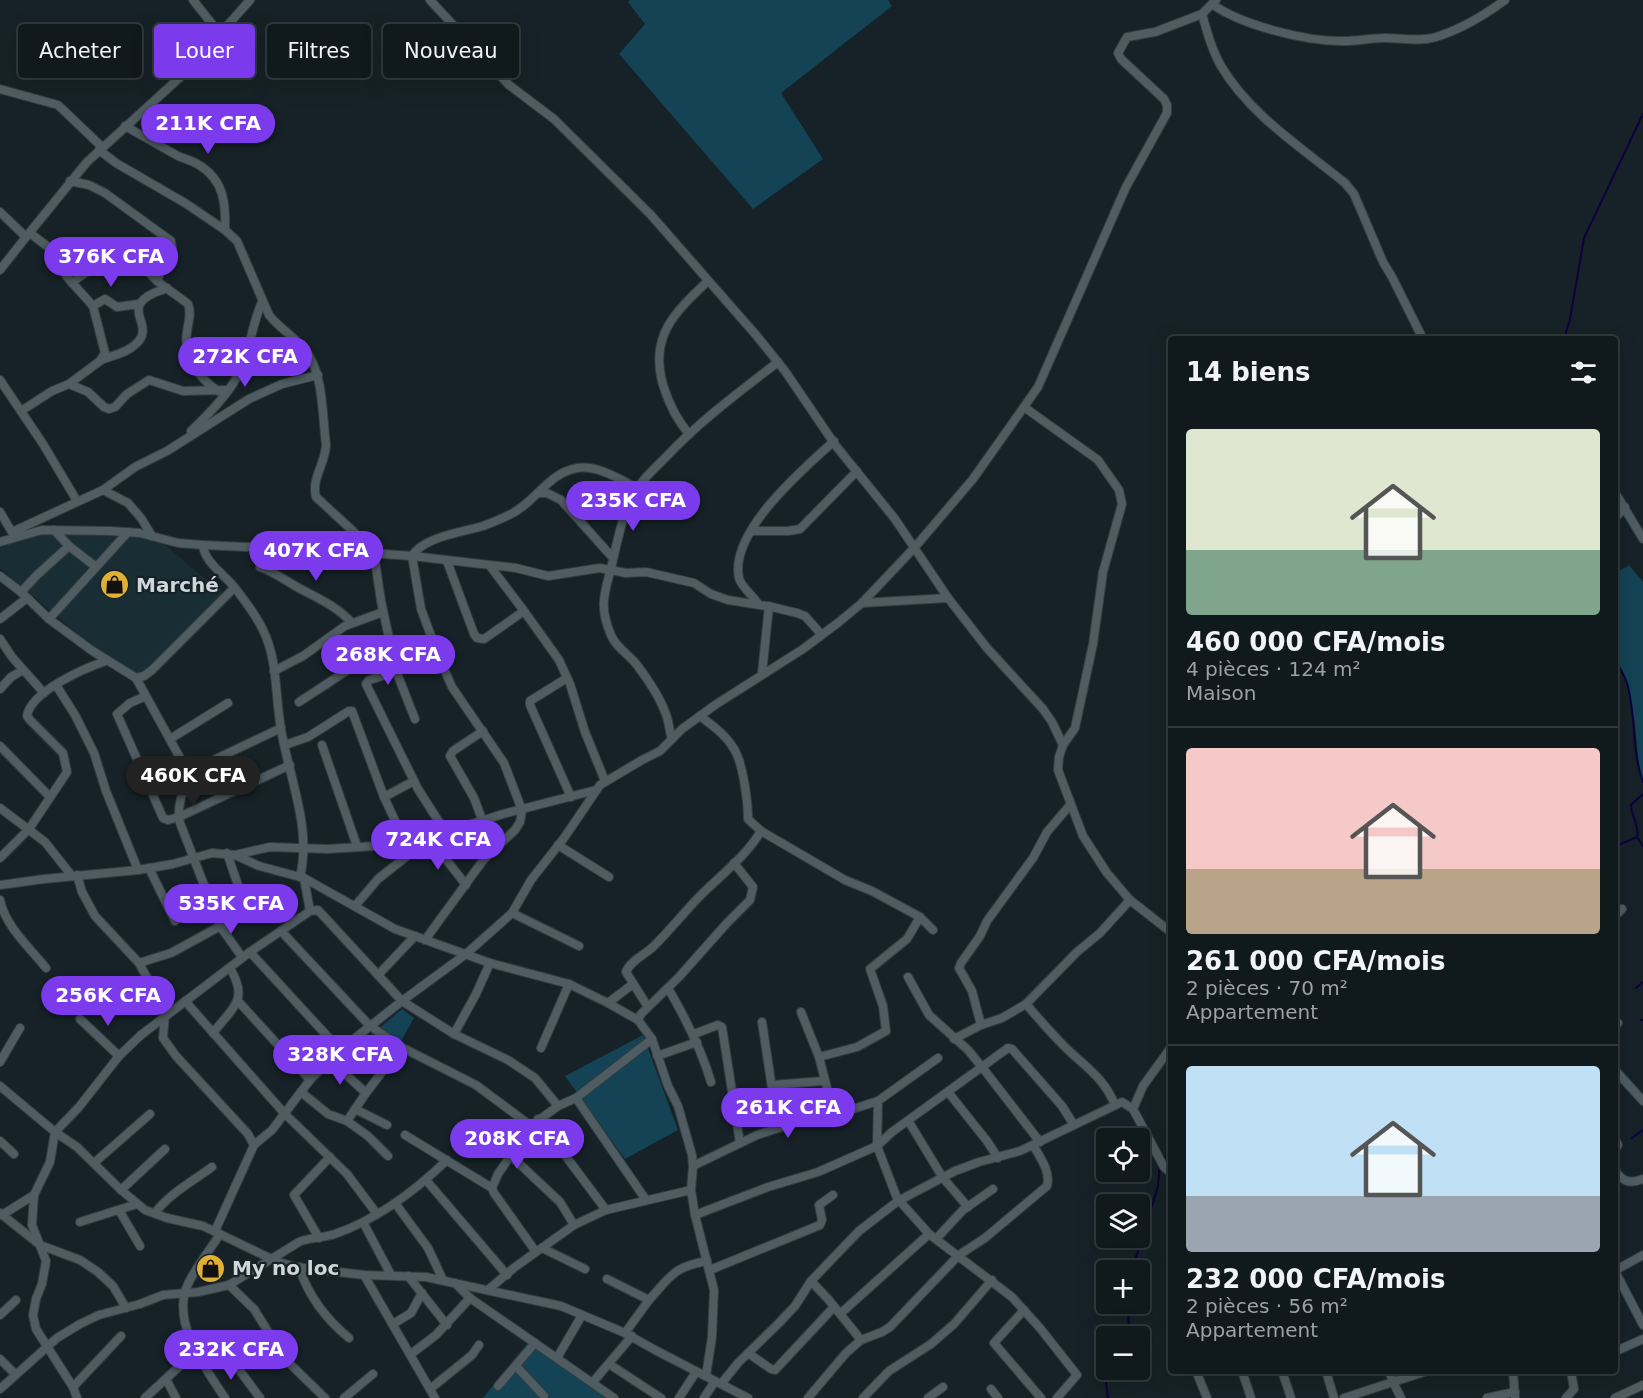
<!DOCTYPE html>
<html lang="fr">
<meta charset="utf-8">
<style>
:root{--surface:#101a1d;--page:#1e272a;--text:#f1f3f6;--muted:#9ca1a4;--line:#30383b;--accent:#7c3aed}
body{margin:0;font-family:"DejaVu Sans",sans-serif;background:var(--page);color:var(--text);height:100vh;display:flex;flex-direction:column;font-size:22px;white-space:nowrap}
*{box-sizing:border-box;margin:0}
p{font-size:20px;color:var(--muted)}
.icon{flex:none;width:33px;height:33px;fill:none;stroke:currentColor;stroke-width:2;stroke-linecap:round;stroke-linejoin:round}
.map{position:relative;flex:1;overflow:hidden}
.panel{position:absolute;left:1168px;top:336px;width:450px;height:1038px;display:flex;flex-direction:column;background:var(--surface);border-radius:6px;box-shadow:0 6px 24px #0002,0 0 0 2px var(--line)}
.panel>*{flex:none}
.top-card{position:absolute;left:18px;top:24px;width:570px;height:54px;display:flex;gap:12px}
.buttons{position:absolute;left:1096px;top:1128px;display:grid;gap:12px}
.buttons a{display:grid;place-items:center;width:54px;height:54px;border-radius:6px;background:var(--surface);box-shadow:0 6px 24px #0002,0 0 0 2px var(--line);font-size:30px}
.price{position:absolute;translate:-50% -51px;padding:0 14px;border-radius:21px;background:var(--accent);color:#fff;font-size:20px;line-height:39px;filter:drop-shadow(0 2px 3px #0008)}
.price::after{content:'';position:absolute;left:50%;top:36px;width:18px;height:14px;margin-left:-9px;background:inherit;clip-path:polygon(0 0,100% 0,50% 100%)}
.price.selected{background:#222;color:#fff}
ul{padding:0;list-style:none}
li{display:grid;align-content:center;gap:12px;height:318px;padding:0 18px}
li+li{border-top:2px solid var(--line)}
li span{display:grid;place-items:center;height:186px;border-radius:6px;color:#555}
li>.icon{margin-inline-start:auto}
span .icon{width:108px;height:108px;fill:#fffc;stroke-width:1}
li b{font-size:26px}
h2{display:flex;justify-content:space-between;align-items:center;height:72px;padding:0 18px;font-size:26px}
.tag{padding:0 21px;border-radius:6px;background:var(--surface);box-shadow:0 6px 24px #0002,0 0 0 2px var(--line);font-size:21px;line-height:54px}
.tag.selected{background:var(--accent);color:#fff}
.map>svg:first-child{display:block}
.built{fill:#192d35}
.green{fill:#134354}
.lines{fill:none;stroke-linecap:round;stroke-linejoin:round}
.stream{stroke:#0e003e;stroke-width:2}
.minor-casing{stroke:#343d40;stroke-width:10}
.minor{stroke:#4f5c62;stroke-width:8}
.labels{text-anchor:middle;stroke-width:4.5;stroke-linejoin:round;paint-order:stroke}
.poi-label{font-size:20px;font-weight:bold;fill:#cfd7da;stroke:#162227;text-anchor:start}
</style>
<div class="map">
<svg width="1643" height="1398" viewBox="0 0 1643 1398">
<rect width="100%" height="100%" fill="#162227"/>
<polygon class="built" points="42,530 155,536 200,575 223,592 136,684 0,568 0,548 9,542"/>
<g class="green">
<polygon points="630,0 888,0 892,6 781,93 823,159 753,209 619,54 645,24 628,2"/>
<polygon points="1629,565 1643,582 1643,782 1639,770 1635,724 1628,686 1616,661 1616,573"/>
<polygon points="402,1009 414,1018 384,1072 353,1050"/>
<polygon points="643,1035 678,1130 625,1159 565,1076"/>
<polygon points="529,1341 614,1398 483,1398"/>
</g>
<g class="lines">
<g class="stream">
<polyline points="1564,339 1570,319 1584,238 1643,114"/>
<path d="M1616,661c4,8 10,16 12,26 8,31 4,65 15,95"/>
<polyline points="1637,837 1643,846"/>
<path d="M1616,846l21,-9c3,-11 -6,-21 -6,-32l12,-11"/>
<polyline points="1636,988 1643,982"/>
<polyline points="1641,1020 1643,1020"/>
<polyline points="1632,1138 1643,1130"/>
<polyline points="1163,1159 1172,1151"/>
<polyline points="1132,1270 1158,1186 1160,1164"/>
<polyline points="1128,1304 1129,1336"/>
<polyline points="1108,1398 1106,1382 1110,1370"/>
</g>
<defs>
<g id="minor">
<polyline points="193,0 220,34"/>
<polyline points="430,0 509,85 554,119 651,215 756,335 785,371 836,446 895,519 948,598 987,648 1043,709 1052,722 1063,745 1059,757 1058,770 1083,836 1107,873 1130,900 1172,933"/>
<path d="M1216,0l-14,14c5,18 10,36 19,52 29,49 81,82 124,117l9,11 29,68 9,15 31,62"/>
<path d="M1212,4c29,21 95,38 132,37 14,0 27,-3 41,-3 17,0 35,4 51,-1 23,-7 50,-23 69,-37"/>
<polyline points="0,89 58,105 102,147"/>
<path d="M125,126c18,10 35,20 53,30 7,3 15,5 21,9 25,15 27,39 26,65"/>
<path d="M99,150l17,13 69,40 40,27 12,11 32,74c11,14 26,22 36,35 19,23 17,66 21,94 0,19 -15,34 -10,53l38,35 20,22 7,47 8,37 -4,5 -17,5 -7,13 -10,7 -52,34"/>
<polyline points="70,181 89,185 105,193 171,241 172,248 157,280"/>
<polyline points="0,212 26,237 0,270"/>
<polyline points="26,237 87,162 188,70 250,0"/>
<path d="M72,283c11,-10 40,-28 56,-25 11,2 21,15 29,23 10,8 21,15 31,23 4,10 0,18 -1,28 -4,25 11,45 31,59"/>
<polyline points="93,306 105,299 117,307 139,304"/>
<path d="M101,360c12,-5 26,-7 35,-16 21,-19 -17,-35 18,-51 4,-2 9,-3 13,-5"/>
<polyline points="0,380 43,444 77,501"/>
<polyline points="69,384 88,392 104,407 109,409 115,407 127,394 149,380 183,391 228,390"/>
<polyline points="1024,407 1098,460 1119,490 1122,504 1103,572 1093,644 1075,728 1063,745"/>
<polyline points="21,411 52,391 69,384 100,361 105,353 93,306 67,277 52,250 30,233"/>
<path d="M191,431c16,-15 35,-34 46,-54 13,-23 14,-51 25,-75"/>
<path d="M689,434c-13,-15 -20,-30 -26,-49 -14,-49 12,-73 45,-104"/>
<polyline points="103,490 128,503 141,518 152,536"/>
<polyline points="538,493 547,493 561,500 613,558"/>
<polyline points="1616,494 1643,539"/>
<polyline points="0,512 13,534"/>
<polyline points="1616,517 1625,507"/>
<polyline points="751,531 788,531 800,529 857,471"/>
<polyline points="12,532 103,490 135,467 167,451 249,399 282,384 318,375"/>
<polyline points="0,542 42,530 111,531 140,533 178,543 203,545 246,547 272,546 412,556 516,568 548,576 600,568 626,573 646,572 694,583 711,594 728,600 772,607 797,613 805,616 821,634"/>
<path d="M203,545c1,17 22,30 32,43 10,13 21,27 28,42 15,30 12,66 18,99 8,49 31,98 19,148"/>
<polyline points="69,546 96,567"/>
<polyline points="447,561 474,634 477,638 484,639 524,611 490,566"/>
<path d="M260,567c14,5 25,13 37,20 20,11 40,19 55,36"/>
<polyline points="0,576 21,592 49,619 91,650 136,678 144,676 152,670 234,588"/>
<polyline points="21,592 37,575 69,546 54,530"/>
<polyline points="862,603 948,598"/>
<path d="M758,604c-5,-9 -17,-17 -19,-26 -10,-46 64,-109 95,-137"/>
<polyline points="524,611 559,660 570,684 585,732 605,781"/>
<polyline points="0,619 27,598"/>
<polyline points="49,619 128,532"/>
<polyline points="0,639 12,657 44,693"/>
<polyline points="385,643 415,719"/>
<polyline points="274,671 303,656 345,626 383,612"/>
<polyline points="396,672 369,680 366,684 418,789 446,833"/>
<polyline points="762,673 769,606"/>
<polyline points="136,678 190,776"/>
<polyline points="567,678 530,701 530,705 571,797"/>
<polyline points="56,685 75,715 94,753 106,791 138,870"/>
<polyline points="0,689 11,677 23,670"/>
<polyline points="146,696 130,703 117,714 163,818 168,820 179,817 290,765"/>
<path d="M700,716c13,10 26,19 34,33 9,14 14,53 14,70l13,12"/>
<polyline points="483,731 453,751 450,756 474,798 483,822"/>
<polyline points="170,739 228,703"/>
<path d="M672,739c-3,-9 -3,-19 -7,-27 -5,-14 -19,-35 -28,-47 -8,-11 -21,-17 -26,-30 -13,-30 -6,-42 1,-71 6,-25 11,-55 26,-77 8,-11 19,-21 28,-30 34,-36 73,-65 112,-95"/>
<polyline points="285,745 308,737 349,711 352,711 384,797 406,844"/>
<polyline points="322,745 357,846"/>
<polyline points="0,746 50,797"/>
<polyline points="384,797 414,781"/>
<polyline points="0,808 45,842 72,876"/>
<polyline points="431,840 466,885"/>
<polyline points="558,845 609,877"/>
<polyline points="235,855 270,847 328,849 423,843 459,828 503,814 596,790"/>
<path d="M0,858l29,-29 38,-57 -4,-19 -33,-33 -3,-4c4,-25 58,-48 79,-55"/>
<polyline points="149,868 175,921"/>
<polyline points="77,875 82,892 95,916 139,963 164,1009 165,1014 163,1038 176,1056 248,1134 254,1145 215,1231"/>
<polyline points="304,878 310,911"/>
<polyline points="0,885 44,879 138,870 173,864 212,853 235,855 259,866 304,878 395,929 490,963 569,984 608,1003 638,1020 652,1039 668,1086 678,1106 692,1155 693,1166 691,1190 695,1215 714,1290 712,1337 706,1376"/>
<path d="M0,900c5,26 30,48 46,68"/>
<polyline points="355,906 378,879 422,844"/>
<polyline points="512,913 579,946"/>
<polyline points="1616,915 1622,909"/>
<polyline points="281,931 370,1026 401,1047 476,1085 531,1126"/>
<path d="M425,940l59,-81 31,-29 5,-8 2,-12 -18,-47 -52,-76 -12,-27 -19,-51 -9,-53c11,-19 51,-24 71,-30 8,-3 18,-7 26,-11 25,-11 39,-42 68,-47 21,-3 42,11 60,20"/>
<polyline points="250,952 310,911 318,910 402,1001 454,1034 508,1060 535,1078 558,1106"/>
<path d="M242,957l-22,-31 -40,-103c-4,-19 5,-43 19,-56l82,-39"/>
<polyline points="139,963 171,953 237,917 243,900 227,853"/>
<polyline points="378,975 415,936"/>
<polyline points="908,977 929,1015 968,1050 982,1067 1040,1142"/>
<path d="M668,988c18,31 33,60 43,94"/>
<polyline points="185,1001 284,1113 347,1174 377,1214"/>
<polyline points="238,1001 310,1080"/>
<polyline points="608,1003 633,984"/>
<path d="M1026,1004c12,14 24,28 38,42 21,21 39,30 51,59"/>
<path d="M649,1005l-3,-1 -20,-32c4,-11 18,-17 27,-25 15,-15 29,-32 44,-48 21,-22 48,-41 64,-68l84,49 27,11 48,26 13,13"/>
<polyline points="801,1012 819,1057 834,1115"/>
<polyline points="80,1019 119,1056"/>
<polyline points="638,1020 641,1014 679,977 727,923 750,900 753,887 734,863"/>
<polyline points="762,1022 778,1128"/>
<polyline points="981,1025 972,991 959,968 961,963 980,936 987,921 1033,858 1047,832 1070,805"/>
<polyline points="1616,1025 1618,1023"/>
<path d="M213,1033c20,-26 36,-33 17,-65"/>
<polyline points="454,1034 476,994 490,963"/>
<polyline points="694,1034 718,1025 722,1027 740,1143"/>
<polyline points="954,1039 981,1025 1002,1018 1026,1004 1077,952 1100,933 1130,900"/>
<polyline points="541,1048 569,984"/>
<polyline points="657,1056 697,1042"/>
<polyline points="819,1057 857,1047 886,1031 883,1006 870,969 907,939 920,917"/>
<polyline points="938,1058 878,1101 877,1146 897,1198 929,1234 1012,1297 1040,1328 1077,1375 1057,1398"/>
<polyline points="330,1060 366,1093"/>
<polyline points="0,1062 20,1028"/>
<polyline points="1616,1071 1643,1101"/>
<polyline points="772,1085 824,1081"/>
<polyline points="0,1086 55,1132 77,1147 121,1190 145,1210 167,1218 203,1226 278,1262 296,1267 364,1275 426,1277 561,1306 625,1333 655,1350 748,1398"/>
<polyline points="301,1092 328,1114 347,1121 368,1136 388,1156"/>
<polyline points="948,1092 987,1141 998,1158"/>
<polyline points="576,1098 646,1200"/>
<polyline points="355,1109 387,1125"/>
<polyline points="1133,1109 1143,1086 1172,1046"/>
<polyline points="538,1119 606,1210"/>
<polyline points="347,1121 366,1093 401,1047"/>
<polyline points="909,1122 943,1178 968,1207"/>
<polyline points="405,1135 492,1188"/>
<polyline points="0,1141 14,1154"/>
<polyline points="1616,1141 1618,1145 1616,1148"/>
<polyline points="254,1145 272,1130 310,1080 340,1050 402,1001 466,954 512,913 531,880 564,838 600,785 642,760 660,751 682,729 715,705 803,649 839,622 862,603 915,547 973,479 1038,387 1126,187 1167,113 1167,105 1164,99 1121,59 1118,53 1127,37 1155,32 1202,14"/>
<polyline points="511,1156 560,1202 574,1225"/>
<polyline points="94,1163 150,1114"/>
<polyline points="693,1166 757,1135 797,1122 834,1115 878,1101"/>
<path d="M1616,1172c8,10 14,12 27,7"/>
<polyline points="426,1180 507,1275"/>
<polyline points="121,1190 165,1149"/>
<polyline points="395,1203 428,1248 443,1280"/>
<polyline points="119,1210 140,1246"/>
<polyline points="0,1213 40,1245 80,1260 98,1272 113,1286 126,1308"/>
<path d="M155,1213c14,-19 38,-32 57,-46"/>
<polyline points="2,1215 34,1195"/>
<polyline points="695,1215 768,1187 818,1172 877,1146 892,1132 1008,1048 1012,1049 1062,1106 1074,1125"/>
<polyline points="80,1222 137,1204"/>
<polyline points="363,1222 391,1275"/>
<path d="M220,1234c-10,16 -24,33 -32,50 -18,38 18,85 37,114"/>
<polyline points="319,1238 294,1195 330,1157"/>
<polyline points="936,1239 963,1210 993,1189"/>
<polyline points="542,1248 585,1269"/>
<polyline points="536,1252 494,1193 492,1188 498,1174 531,1126 558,1106 576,1098 652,1039"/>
<path d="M299,1267c9,28 28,53 50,71"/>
<polyline points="710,1270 820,1225 822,1220 819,1205 833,1195"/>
<polyline points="1616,1270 1643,1255"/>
<polyline points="1616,1273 1643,1325"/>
<polyline points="1172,1274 1172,1287"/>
<polyline points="364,1275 435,1398"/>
<polyline points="408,1276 447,1325"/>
<polyline points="607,1279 649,1300 625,1333"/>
<polyline points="455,1283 470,1298 614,1398"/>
<polyline points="229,1285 254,1309 285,1359 325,1398"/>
<polyline points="489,1289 515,1267 574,1225 606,1210 691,1190"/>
<path d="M649,1300c22,-24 24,-33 58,-39"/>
<polyline points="1024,1310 994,1343 1041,1398"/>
<polyline points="840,1314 929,1234"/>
<polyline points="0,1315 16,1300"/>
<polyline points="393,1324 411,1313 422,1293"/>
<path d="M861,1340l21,-8 8,-5 69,-72 26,-17 62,-52c4,-14 -7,-29 -14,-41"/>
<polyline points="1616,1351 1643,1339"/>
<polyline points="748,1353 771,1369 775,1370 834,1307"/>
<polyline points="411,1354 436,1335 470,1298"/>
<polyline points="557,1358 582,1315"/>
<polyline points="0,1359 15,1374"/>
<polyline points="202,1362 217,1352 226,1352 260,1398"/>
<polyline points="609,1364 661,1398"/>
<polyline points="516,1366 544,1396"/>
<polyline points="1196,1371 1207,1398"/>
<polyline points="1242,1371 1251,1398"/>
<polyline points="1282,1371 1291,1398"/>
<polyline points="1326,1371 1334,1398"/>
<polyline points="1513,1371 1515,1398"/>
<polyline points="166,1379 176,1398"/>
<polyline points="593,1382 632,1336"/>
<polyline points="721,1384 738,1363 779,1323 795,1306 811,1281 859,1231 898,1201 955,1171 979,1162 1020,1151 1122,1102 1133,1109 1164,1167 1172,1174"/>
<polyline points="498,1386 535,1343"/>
<polyline points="73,1387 121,1336"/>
<path d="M0,1389l57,-51 23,-14 19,-9 41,-11 23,-9 35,-3 31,-7 70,-43c12,-5 24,-4 36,-8 43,-15 80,-43 112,-74"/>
<polyline points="430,1389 472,1355 479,1345"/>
<polyline points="991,1389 998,1398"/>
<polyline points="77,1398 73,1387 36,1329 33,1315 36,1299 42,1284 46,1261 32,1225 34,1195 50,1162 55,1132 79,1107 119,1056 141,1035 250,952 340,1050"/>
<polyline points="145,1398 196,1351"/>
<polyline points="344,1398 373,1374"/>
<polyline points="679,1398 696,1372"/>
<polyline points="704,1398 715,1381"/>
<polyline points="808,1398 846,1353 861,1340 828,1299 811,1281"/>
<polyline points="863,1398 889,1371 931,1344 954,1324 992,1280"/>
<polyline points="928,1398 943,1387"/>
<polyline points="1344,1398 1393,1382 1389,1371"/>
<polyline points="1401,1398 1393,1382 1427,1371"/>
<polyline points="1487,1398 1515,1392"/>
<polyline points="1566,1398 1574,1389 1571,1371"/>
<polyline points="1615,1398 1643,1385"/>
</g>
</defs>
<use href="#minor" class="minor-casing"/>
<use href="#minor" class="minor"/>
</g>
<defs>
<symbol id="shop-disc" viewBox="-11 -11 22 22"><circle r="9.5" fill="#e0b034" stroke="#162227"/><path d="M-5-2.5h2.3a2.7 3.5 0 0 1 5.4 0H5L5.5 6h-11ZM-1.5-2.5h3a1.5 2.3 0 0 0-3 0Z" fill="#111"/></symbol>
</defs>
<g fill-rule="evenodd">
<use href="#shop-disc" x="98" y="568" width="33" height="33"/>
<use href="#shop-disc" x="194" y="1252" width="33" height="33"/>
</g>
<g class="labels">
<g class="poi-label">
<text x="136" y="592">Marché</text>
<text x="232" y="1275">My no loc</text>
</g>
</g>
</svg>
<div class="buttons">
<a><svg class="icon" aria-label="locate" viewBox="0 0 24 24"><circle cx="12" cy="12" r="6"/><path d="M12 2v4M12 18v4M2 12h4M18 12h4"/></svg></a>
<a><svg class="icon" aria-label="layers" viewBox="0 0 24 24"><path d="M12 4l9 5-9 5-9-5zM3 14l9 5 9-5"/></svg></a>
<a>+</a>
<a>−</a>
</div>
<b class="price" style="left:208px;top:155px">211K CFA</b>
<b class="price" style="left:111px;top:288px">376K CFA</b>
<b class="price" style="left:245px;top:388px">272K CFA</b>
<b class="price" style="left:633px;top:532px">235K CFA</b>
<b class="price" style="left:316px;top:582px">407K CFA</b>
<b class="price" style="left:388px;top:686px">268K CFA</b>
<b class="price selected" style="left:193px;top:807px">460K CFA</b>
<b class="price" style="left:438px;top:871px">724K CFA</b>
<b class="price" style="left:231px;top:935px">535K CFA</b>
<b class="price" style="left:108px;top:1027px">256K CFA</b>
<b class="price" style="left:340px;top:1086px">328K CFA</b>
<b class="price" style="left:788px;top:1139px">261K CFA</b>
<b class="price" style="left:517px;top:1170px">208K CFA</b>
<b class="price" style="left:231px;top:1381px">232K CFA</b>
<div class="top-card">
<a class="tag">Acheter</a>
<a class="tag selected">Louer</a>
<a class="tag">Filtres</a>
<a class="tag">Nouveau</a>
</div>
<section class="panel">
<h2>14 biens<svg class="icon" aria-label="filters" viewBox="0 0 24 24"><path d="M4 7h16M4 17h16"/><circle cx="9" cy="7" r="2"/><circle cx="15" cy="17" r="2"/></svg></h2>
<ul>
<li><span style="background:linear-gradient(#dfe7d0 65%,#7fa58c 0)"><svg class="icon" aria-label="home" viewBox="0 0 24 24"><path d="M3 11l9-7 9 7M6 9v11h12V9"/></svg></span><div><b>460 000 CFA/mois</b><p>4 pièces · 124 m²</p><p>Maison</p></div></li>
<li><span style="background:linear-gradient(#f6c9c9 65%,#b9a48a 0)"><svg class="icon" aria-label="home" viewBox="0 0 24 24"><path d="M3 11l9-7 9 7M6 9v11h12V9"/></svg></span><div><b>261 000 CFA/mois</b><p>2 pièces · 70 m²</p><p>Appartement</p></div></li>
<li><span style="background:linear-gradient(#bfe0f5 70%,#9aa5b1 0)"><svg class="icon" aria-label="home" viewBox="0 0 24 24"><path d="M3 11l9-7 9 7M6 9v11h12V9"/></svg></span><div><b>232 000 CFA/mois</b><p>2 pièces · 56 m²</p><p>Appartement</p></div></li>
</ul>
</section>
</div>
